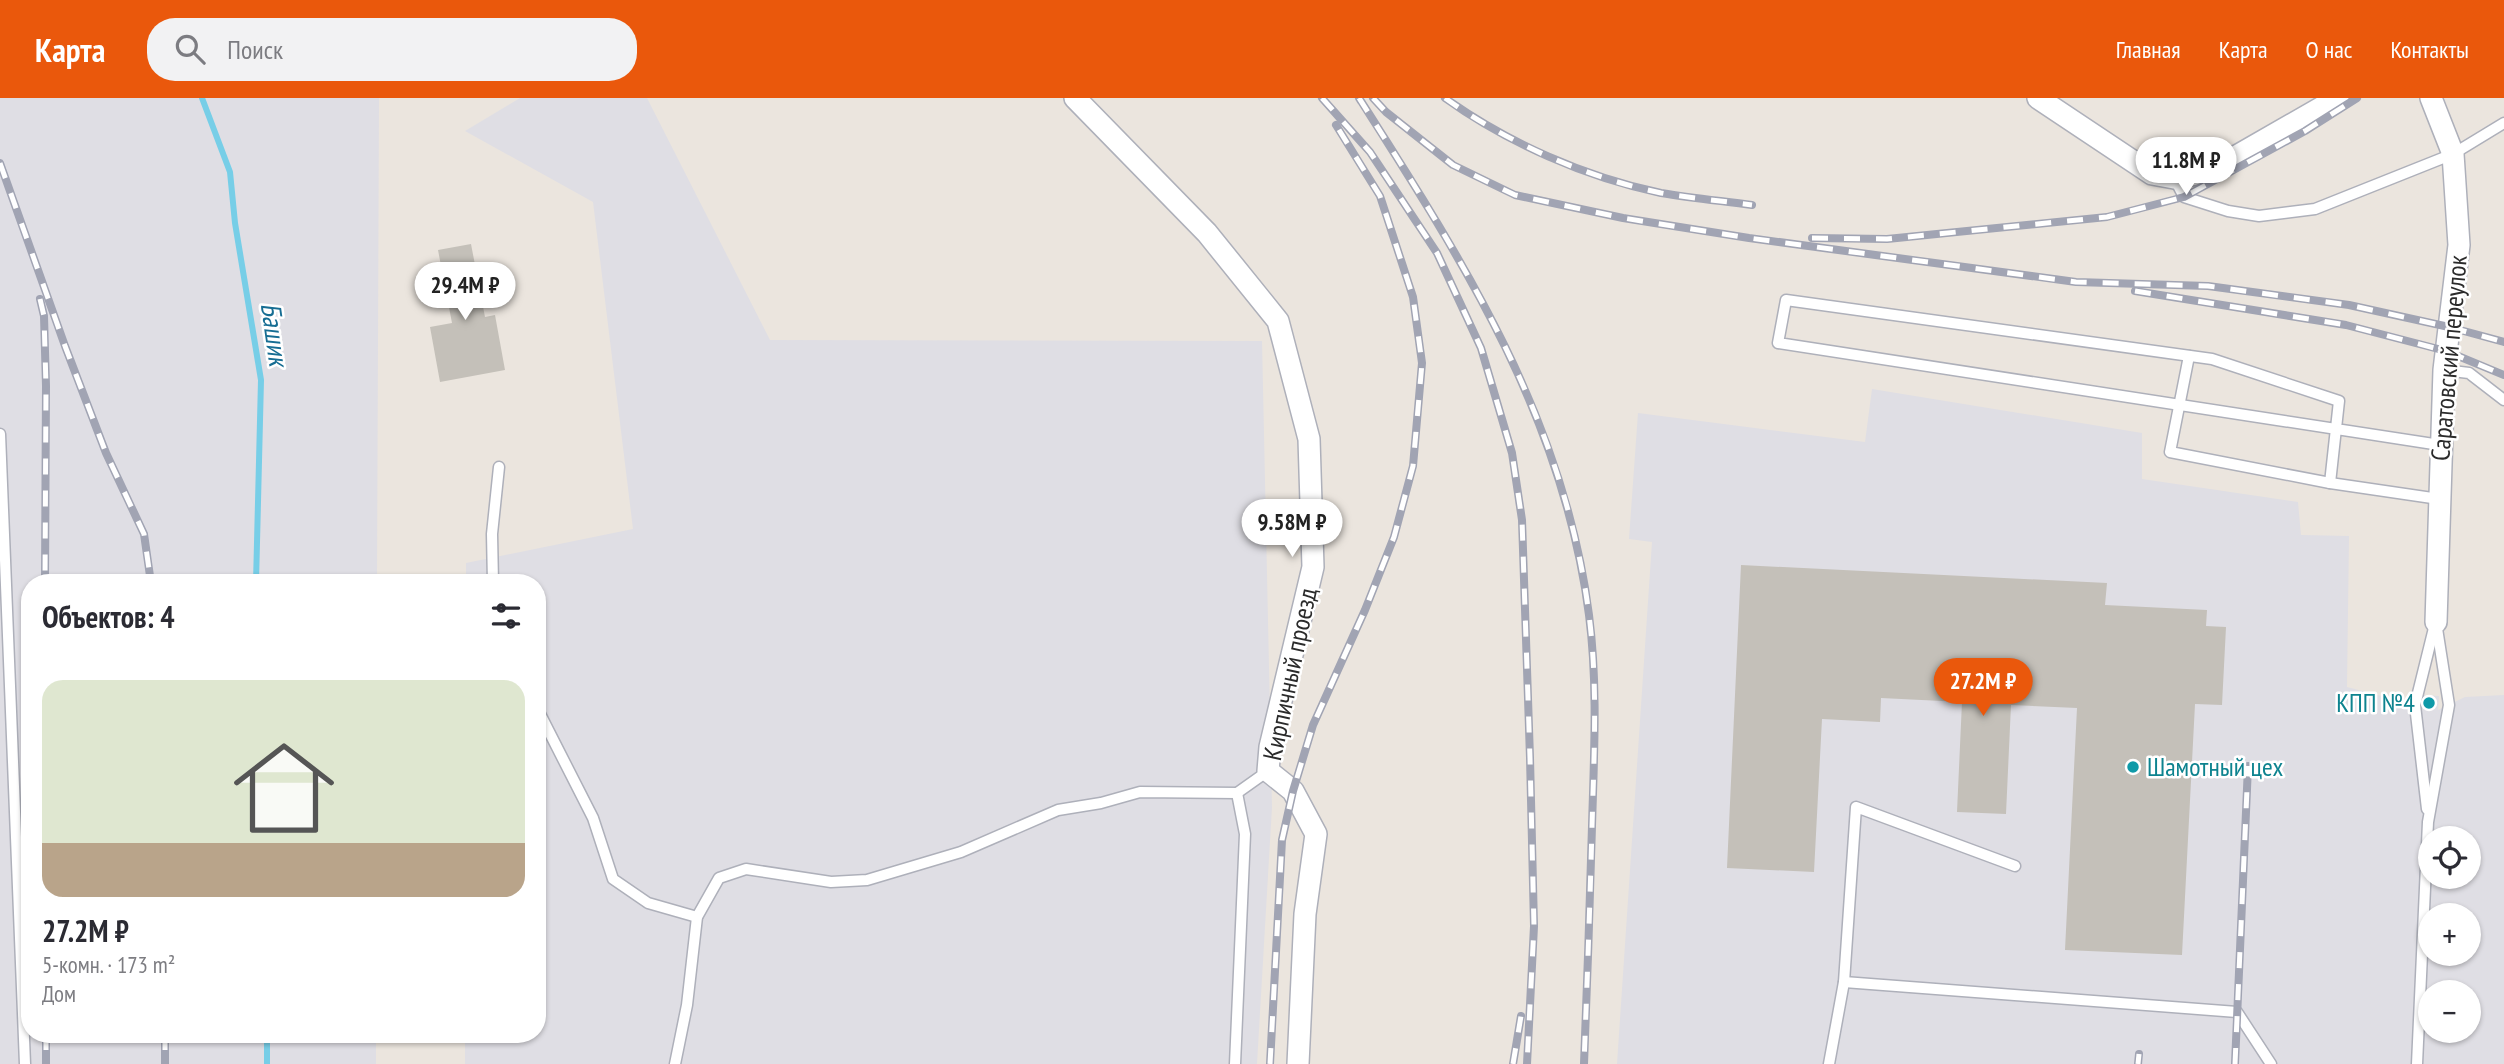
<!DOCTYPE html>
<html lang="ru">
<meta charset="utf-8">
<style>
:root{--surface:#fff;--page:#f2f2f3;--text:#2b2b33;--muted:#7c7c81;--line:#e1e1e2;--accent:#ea580c}
body{margin:0;font-family:"PT Sans Narrow",sans-serif;background:var(--page);color:var(--text);height:100vh;display:flex;flex-direction:column;font-size:26px;white-space:nowrap}
*{box-sizing:border-box;margin:0}
p{font-size:23px;color:var(--muted)}
.icon{flex:none;width:38px;height:38px;fill:none;stroke:currentColor;stroke-width:2;stroke-linecap:round;stroke-linejoin:round}
.map{position:relative;flex:1;overflow:hidden}
.details{position:absolute;left:21px;top:476px;width:525px;height:469px;display:flex;flex-direction:column;background:var(--surface);border-radius:28px;box-shadow:0 2px 5px #0004}
.details>*{flex:none}
.controls{position:absolute;left:2418px;top:728px;display:grid;gap:14px}
.controls a{display:grid;place-items:center;width:63px;height:63px;border-radius:50%;background:var(--surface);box-shadow:0 2px 5px #0004;font-size:35px}
.price{position:absolute;translate:-50% -60px;padding:0 16px;border-radius:24px;background:#fff;color:#222;font-size:23px;line-height:46px;filter:drop-shadow(0 2px 4px #0008)}
.price::after{content:'';position:absolute;left:50%;top:42px;width:21px;height:16px;margin-left:-10px;background:inherit;clip-path:polygon(0 0,100% 0,50% 100%)}
.price.selected{background:var(--accent);color:#fff}
ul{padding:0;list-style:none}
li{display:grid;align-content:center;gap:14px;height:371px;padding:0 21px}
li+li{border-top:2px solid var(--line)}
li span{display:grid;place-items:center;height:217px;border-radius:21px;color:#555}
li>.icon{margin-inline-start:auto}
span .icon{width:126px;height:126px;fill:#fffc;stroke-width:1}
li b{font-size:30px}
h2{display:flex;justify-content:space-between;align-items:center;height:84px;padding:0 21px;font-size:30px}
header{display:flex;align-items:center;gap:42px;box-sizing:border-box;height:98px;padding:0 35px;background:var(--accent);color:#fff}
header strong{font-size:33px}
nav{display:flex;gap:38px;margin-inline-start:auto;font-size:24px}
.search{width:490px;height:63px;background:var(--page);display:flex;align-items:center;gap:18px;box-sizing:border-box;padding:0 24px;border-radius:28px;color:var(--muted);font-size:26px}
.map>svg:first-child{display:block}
.industrial{fill:#dfdee4;fill-rule:evenodd}
.lines{fill:none;stroke-linecap:round;stroke-linejoin:round}
.stream{stroke:#77cee7;stroke-width:6}
.building{fill:#c4c0b9}
.lane-casing{stroke:#aeb0ba;stroke-width:13}
.street-casing{stroke:#aeb0ba;stroke-width:24}
.lane{stroke:#fff;stroke-width:10}
.street{stroke:#fff;stroke-width:21}
.rail-casing{stroke:#a1a4b3;stroke-width:8}
.rail{stroke:#fff;stroke-width:5;stroke-dasharray:16;stroke-linecap:butt}
.culture-dot{fill:#0f9aa8;stroke:#fff;stroke-width:2.5}
.labels{text-anchor:middle;stroke-width:5;stroke-linejoin:round;paint-order:stroke}
.street-label{font-size:26px;fill:#2b2b2b;stroke:#fff}
.culture-label{font-size:26px;fill:#0d838f;stroke:#fff;text-anchor:end}
.water-label{font-size:28px;font-style:italic;fill:#166d93;stroke:#fff}
</style>
<header>
<strong>Карта</strong>
<div class="search"><svg class="icon" aria-label="search" viewBox="0 0 24 24"><circle cx="10" cy="10" r="6"/><path d="M15 15l6 6"/></svg>Поиск</div>
<nav><a>Главная</a><a>Карта</a><a>О нас</a><a>Контакты</a></nav>
</header>
<div class="map">
<svg width="2504" height="966" viewBox="0 0 2504 966">
<rect width="100%" height="100%" fill="#ebe5de"/>
<g class="industrial">
<polygon points="0,0 379,0 377,485 30,485 30,936 376,936 376,966 0,966"/>
<polygon points="520,0 647,0 770,242 1262,243 1272,709 1257,966 465,966 465,936 537,936 537,485 466,485 466,465 633,431 593,104 465,33"/>
<path d="M1872,291l270,44v46l156,23 3,33 48,1 -2,151 68,18 6,-10 18,1 -1,14 27,-13 39,-2v369h-887l35,-522 -23,-3 9,-126 227,29zM2431,740h38v39h-38zM2431,817h38v39h-38zM2431,894h38v39h-38z"/>
</g>
<g class="lines">
<g class="stream">
<polyline points="202,0 230,74 235,125 261,282 256,485"/>
<polyline points="267,936 267,966"/>
</g>
</g>
<g class="building">
<polygon points="471,146 485,219 495,217 505,272 440,284 430,229 452,225 438,152"/>
<polygon points="1741,467 2107,485 2105,507 2207,512 2206,528 2226,529 2222,607 2195,606 2182,857 2065,852 2077,610 2011,607 2006,716 1957,714 1962,604 1881,600 1880,624 1822,621 1814,774 1727,770"/>
</g>
<g class="lines">
<defs>
<g id="lane">
<polyline points="2174,80 2184,99 2228,113 2259,118 2315,111 2453,56 2504,25"/>
<polyline points="2189,258 2170,354 2330,385 2439,401"/>
<polyline points="2444,272 2469,275 2504,302"/>
<polyline points="0,336 25,966"/>
<polyline points="2330,385 2339,303 2212,261 1786,202 1778,245 2440,347"/>
<polyline points="493,485 492,436 499,369"/>
<polyline points="537,610 593,720 613,781 648,805 697,819"/>
<polyline points="2427,711 2415,607 2434,530"/>
<polyline points="1844,884 2237,914 2271,966"/>
<polyline points="675,966 687,907 697,819 719,780 746,771 831,784 867,782 961,754 1058,712 1101,705 1140,694 1237,695 1268,673"/>
<polyline points="1235,966 1245,736 1237,695"/>
<polyline points="1829,966 1844,884 1856,709 2015,768"/>
<polyline points="2417,966 2428,724 2449,607 2436,524"/>
</g>
<g id="street">
<polyline points="1075,0 1207,135 1278,223 1309,341 1313,469 1270,649 1268,673 1293,693 1316,736 1305,816 1298,966"/>
<polyline points="2038,0 2152,76 2174,80 2192,77 2228,63 2338,0"/>
<polyline points="2431,0 2453,56 2459,147 2444,272 2436,524"/>
</g>
</defs>
<use href="#lane" class="lane-casing"/>
<use href="#street" class="street-casing"/>
<use href="#lane" class="lane"/>
<use href="#street" class="street"/>
<defs>
<g id="rail">
<polyline points="1322,0 1370,54 1437,155 1481,250 1512,355 1522,422 1530,660 1534,828 1527,966"/>
<path d="M1359,0c104,163 205,320 230,517 9,70 5,140 3,211 -2,79 -5,159 -8,238"/>
<polyline points="1373,0 1386,14 1453,67 1515,97 1623,120 1749,140 2076,184 2208,188 2349,207 2449,229 2504,244"/>
<path d="M1445,0c63,45 140,79 216,95 30,5 61,8 91,12"/>
<polyline points="0,65 65,248 106,355 144,436 151,485"/>
<polyline points="1812,140 1887,141 2107,119 2184,99 2305,33 2357,0"/>
<polyline points="2135,193 2346,227 2446,253 2504,277"/>
<polyline points="40,201 44,218 46,288 45,485"/>
<polyline points="46,936 46,966"/>
<polyline points="165,936 165,966"/>
<polyline points="1270,966 1282,742 1293,693 1313,627 1365,512 1394,439 1413,368 1422,265 1413,199 1380,98 1336,27"/>
<polyline points="1513,966 1521,918"/>
<polyline points="2138,966 2139,956"/>
<polyline points="2235,966 2248,668"/>
</g>
</defs>
<use href="#rail" class="rail-casing"/>
<use href="#rail" class="rail"/>
</g>
<g class="culture-dot">
<circle cx="2429" cy="605" r="7"/>
<circle cx="2133" cy="669" r="7"/>
</g>
<g class="labels">
<g class="street-label">
<text transform="translate(2449 260) rotate(-85)" y="9">Саратовский переулок</text>
<text transform="translate(1290 576) rotate(-78)" y="9">Кирпичный проезд</text>
</g>
<g class="culture-label">
<text x="2415" y="614">КПП №4</text>
<text x="2147" y="678" text-anchor="start">Шамотный цех</text>
</g>
<g class="water-label">
<text transform="translate(275 236) rotate(82)" y="10">Башик</text>
</g>
</g>
</svg>
<div class="controls">
<a><svg class="icon" aria-label="locate" viewBox="0 0 24 24"><circle cx="12" cy="12" r="6"/><path d="M12 2v4M12 18v4M2 12h4M18 12h4"/></svg></a>
<a>+</a>
<a>−</a>
</div>
<b class="price" style="left:2186px;top:99px">11.8M ₽</b>
<b class="price" style="left:465px;top:224px">29.4M ₽</b>
<b class="price" style="left:1292px;top:461px">9.58M ₽</b>
<b class="price selected" style="left:1983px;top:620px">27.2M ₽</b>
<section class="details">
<h2>Объектов: 4<svg class="icon" aria-label="filters" viewBox="0 0 24 24"><path d="M4 7h16M4 17h16"/><circle cx="9" cy="7" r="2"/><circle cx="15" cy="17" r="2"/></svg></h2>
<ul>
<li><span style="background:linear-gradient(#dfe7d0 75%,#b9a48a 0)"><svg class="icon" aria-label="home" viewBox="0 0 24 24"><path d="M3 11l9-7 9 7M6 9v11h12V9"/></svg></span><div><b>27.2M ₽</b><p>5-комн. · 173 m²</p><p>Дом</p></div></li>
</ul>
</section>
</div>
